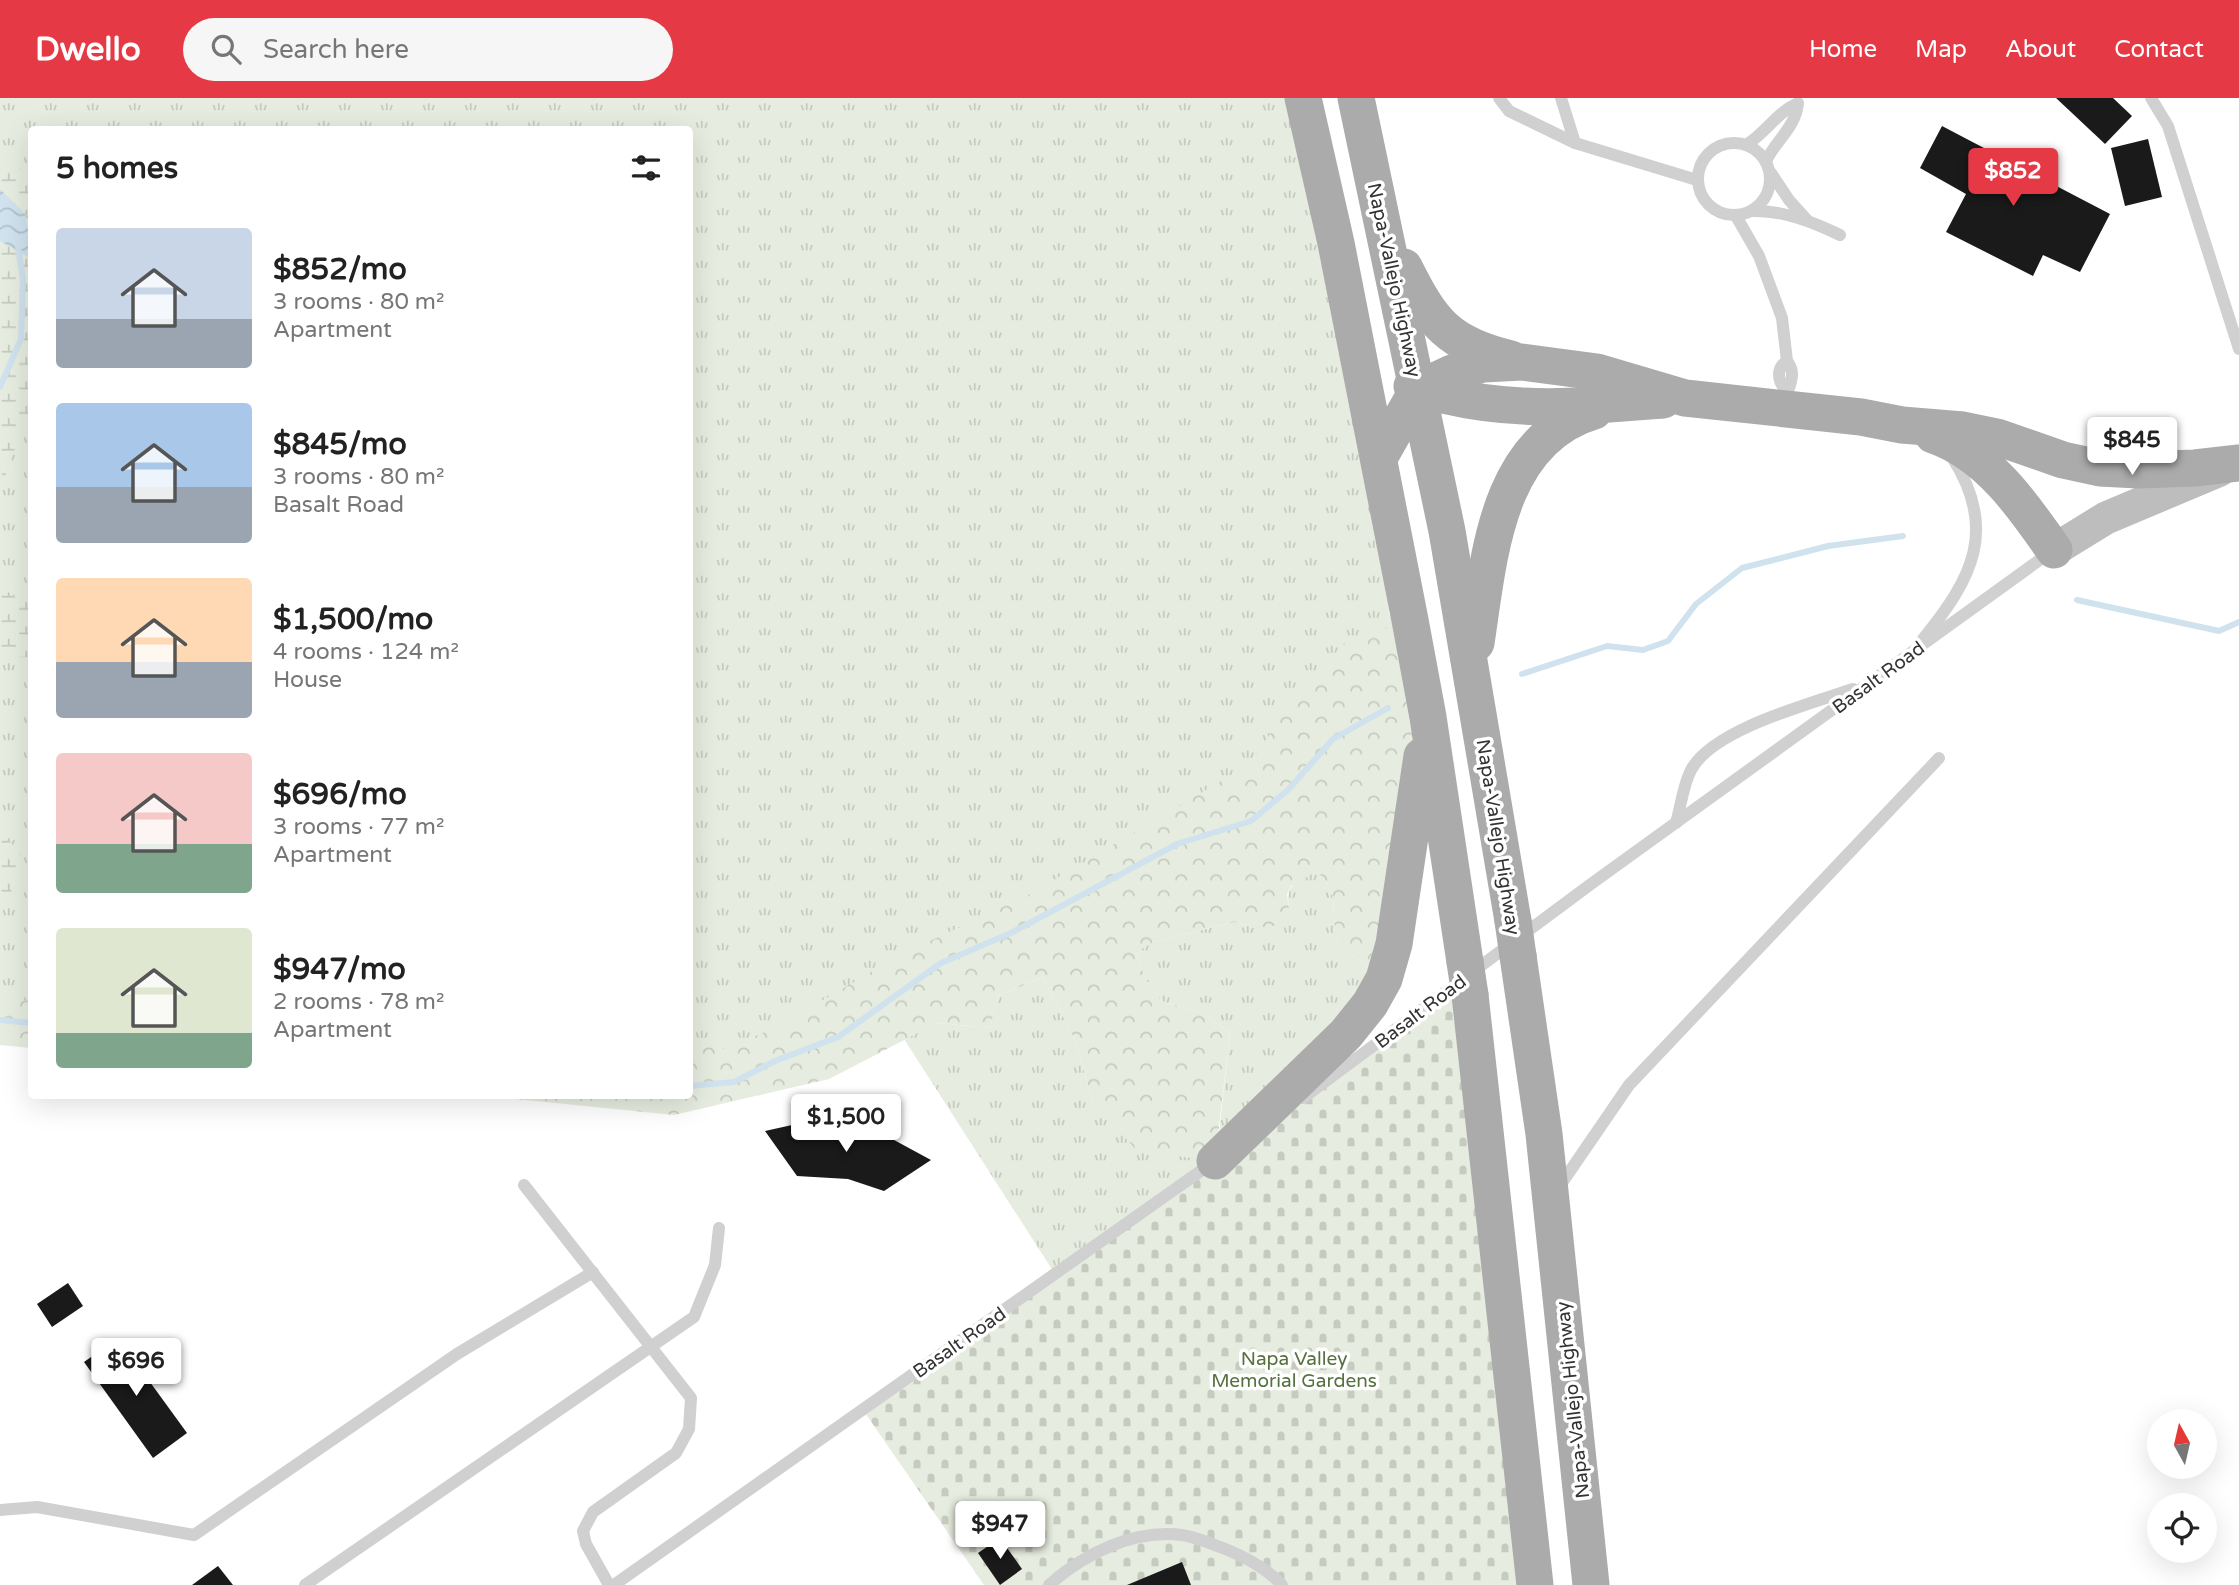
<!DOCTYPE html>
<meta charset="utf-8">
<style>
:root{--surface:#fff;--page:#f6f6f6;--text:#222;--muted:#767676;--accent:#e63946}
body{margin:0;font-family:"Varela Round",sans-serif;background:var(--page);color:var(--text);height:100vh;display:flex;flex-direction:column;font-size:26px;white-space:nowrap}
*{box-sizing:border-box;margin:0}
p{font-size:23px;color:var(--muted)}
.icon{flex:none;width:38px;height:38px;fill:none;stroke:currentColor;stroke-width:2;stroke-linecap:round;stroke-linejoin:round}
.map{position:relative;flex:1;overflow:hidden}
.side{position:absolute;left:28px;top:28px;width:665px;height:973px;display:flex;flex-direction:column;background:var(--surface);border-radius:7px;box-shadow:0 7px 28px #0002}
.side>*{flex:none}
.needle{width:46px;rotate:352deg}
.controls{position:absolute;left:2147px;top:1311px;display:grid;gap:14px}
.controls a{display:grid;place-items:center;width:70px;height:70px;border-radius:50%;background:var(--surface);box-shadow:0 7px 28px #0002;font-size:35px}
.price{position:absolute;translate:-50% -60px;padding:0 16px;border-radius:7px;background:#fff;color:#222;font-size:23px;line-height:46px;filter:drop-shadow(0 2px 4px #0008)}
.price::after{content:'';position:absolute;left:50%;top:42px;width:21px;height:16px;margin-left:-10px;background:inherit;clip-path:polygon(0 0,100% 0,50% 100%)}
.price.active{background:var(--accent);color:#fff}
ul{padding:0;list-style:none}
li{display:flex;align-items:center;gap:21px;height:175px;padding:0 28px}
li span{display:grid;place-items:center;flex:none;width:196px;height:140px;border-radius:7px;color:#555}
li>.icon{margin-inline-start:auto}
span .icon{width:84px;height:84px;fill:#fffc;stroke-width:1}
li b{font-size:30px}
h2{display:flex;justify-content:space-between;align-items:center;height:84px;padding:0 28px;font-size:30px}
header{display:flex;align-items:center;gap:42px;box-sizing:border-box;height:98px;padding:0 35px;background:var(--accent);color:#fff}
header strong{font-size:33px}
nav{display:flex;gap:38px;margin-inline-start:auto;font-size:24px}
.search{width:490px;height:63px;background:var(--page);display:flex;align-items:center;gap:18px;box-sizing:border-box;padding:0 24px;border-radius:38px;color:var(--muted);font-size:26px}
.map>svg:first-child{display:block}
.grass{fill:url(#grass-tufts)}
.forest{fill:url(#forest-crowns)}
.wetland{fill:url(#wetland-marsh)}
.cemetery{fill:url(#cemetery-stones)}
.water{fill:url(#water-waves)}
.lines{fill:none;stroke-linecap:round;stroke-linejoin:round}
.stream{stroke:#cfe2ee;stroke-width:6}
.building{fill:#1a1a1a}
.lane{stroke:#d0d0d0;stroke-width:12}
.secondary{stroke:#bdbdbd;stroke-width:33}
.primary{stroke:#ababab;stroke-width:37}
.primary-bridge{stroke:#ababab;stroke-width:37}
.labels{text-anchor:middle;stroke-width:7;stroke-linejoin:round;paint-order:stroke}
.street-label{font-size:19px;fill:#333;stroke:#fff}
.park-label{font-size:19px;fill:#56703f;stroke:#fff}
</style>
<header>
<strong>Dwello</strong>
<div class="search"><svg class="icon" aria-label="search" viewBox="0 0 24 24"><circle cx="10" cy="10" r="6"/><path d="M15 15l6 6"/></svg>Search here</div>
<nav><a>Home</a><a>Map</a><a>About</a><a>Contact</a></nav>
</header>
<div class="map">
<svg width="2239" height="1487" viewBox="0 0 2239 1487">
<defs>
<pattern id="grass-tufts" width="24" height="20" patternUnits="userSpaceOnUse" patternTransform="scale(1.75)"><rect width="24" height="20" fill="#e6ecdf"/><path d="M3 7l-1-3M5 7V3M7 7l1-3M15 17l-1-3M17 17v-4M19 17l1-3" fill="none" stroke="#c6cbc0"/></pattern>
<pattern id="forest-crowns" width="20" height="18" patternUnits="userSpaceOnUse" patternTransform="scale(1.75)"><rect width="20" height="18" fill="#e6ecdf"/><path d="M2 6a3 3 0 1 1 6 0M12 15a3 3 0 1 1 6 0" fill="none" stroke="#c6cbc0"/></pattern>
<pattern id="wetland-marsh" width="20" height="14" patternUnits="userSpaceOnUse" patternTransform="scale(1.75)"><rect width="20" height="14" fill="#e6ecdf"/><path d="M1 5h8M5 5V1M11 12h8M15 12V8" fill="none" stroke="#c6cbc0"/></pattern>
<pattern id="cemetery-stones" width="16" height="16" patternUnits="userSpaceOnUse" patternTransform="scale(1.75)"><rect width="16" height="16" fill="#e6ecdf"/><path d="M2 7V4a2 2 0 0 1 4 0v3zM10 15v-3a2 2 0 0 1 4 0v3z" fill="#c6cbc0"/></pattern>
<pattern id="water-waves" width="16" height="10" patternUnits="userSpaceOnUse" patternTransform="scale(1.75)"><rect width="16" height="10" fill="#cfe2ee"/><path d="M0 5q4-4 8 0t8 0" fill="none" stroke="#b2c2cd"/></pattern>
</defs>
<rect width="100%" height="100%" fill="#fff"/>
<g class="grass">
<polygon points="0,0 1303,0 1379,360 1389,515 1428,619 690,988 690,32 32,32 31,925 0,922"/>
<path d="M1317,773l10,12 6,15 2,38 7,11 42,32 -169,182 -160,113 -151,-235 33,-16 53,5 8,-32 45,-19 31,61 19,63 123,59 14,-128 -31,-20 -38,-11 -15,-21 -9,-23 4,-8 13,-7 80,-20 21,6 34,-19c-4,-26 7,-27 28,-38z"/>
</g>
<g class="forest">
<polygon points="1410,522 1428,619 1384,881 1342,849 1335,838 1333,800 1327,785 1317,773 1291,788 1287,796 1289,811 1281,827 1255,830 1234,824 1154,844 1141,851 1137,859 1146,882 1161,903 1199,914 1230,934 1215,1063 1137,1053 1093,1003 1074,940 1043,879 998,898 990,930 937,925 829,981 674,1017 485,998 690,998 690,939 724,951 775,930 902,856 1030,796 1250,666 1291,605 1346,543"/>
<polygon points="0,901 31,903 31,950 0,947"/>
</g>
<g class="wetland">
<polygon points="16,63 31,92 31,144 25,116 0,91 0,79"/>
<polygon points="0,143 32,161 31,313 26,319 0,393"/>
<polygon points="0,478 10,497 31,506 31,559 0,560"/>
<polygon points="0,730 25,763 4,809 0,809"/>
</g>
<polygon class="cemetery" points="1464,881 1535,1487 984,1487 863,1312"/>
<polygon class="water" points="0,91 25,116 31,144 31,161 0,143"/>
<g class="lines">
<g class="stream">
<polyline points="0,289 21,241 23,182 18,149"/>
<polyline points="2077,502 2219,533 2239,524"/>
<polyline points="1522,576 1607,548 1643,552 1668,543 1696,506 1742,470 1828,448 1903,438"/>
<polyline points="0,922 32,925"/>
<polyline points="690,988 734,984 775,963 838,939 941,865 1011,835 1177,746 1251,723 1288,692 1333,641 1388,610"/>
</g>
</g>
<g class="building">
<polygon points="2056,0 2113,0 2132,18 2105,46"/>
<polygon points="1942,28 2110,116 2080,174 2043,157 2033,178 1946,134 1966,96 1920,70"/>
<polygon points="2148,41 2162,99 2125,108 2111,50"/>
<polygon points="792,1027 837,1027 883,1036 931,1062 884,1093 848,1081 797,1078 765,1033"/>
<polygon points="68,1185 83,1208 52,1229 37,1206"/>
<polygon points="118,1240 187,1335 153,1360 84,1264"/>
<polygon points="1000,1440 1022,1471 1000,1487 978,1455"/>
<polygon points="1182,1464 1191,1487 1127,1487"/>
<polygon points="218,1468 233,1487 192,1487"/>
</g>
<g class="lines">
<g class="lane">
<polyline points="1499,0 1509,13 1575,45 1697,82"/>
<polyline points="1561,0 1575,45"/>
<polyline points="2151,0 2168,28 2239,251"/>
<circle cx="1734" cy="81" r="36"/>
<path d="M1746,47c20,-12 30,-32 52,-42 -2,24 -22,37 -32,58"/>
<polyline points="1771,75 1789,102 1807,122"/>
<path d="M1752,113c31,-1 61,11 88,24"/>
<polyline points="1736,118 1759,158 1782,220 1787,263"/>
<path d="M1785,307c1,-17 14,-29 2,-44 -11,7 -10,20 -1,29"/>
<path d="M1923,541c50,-61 75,-110 29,-182"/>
<path d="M1676,725c5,-17 7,-38 15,-53 22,-41 119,-66 162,-81"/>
<polyline points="1303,1000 1591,786 2052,453"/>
<polyline points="524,1087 691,1300 689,1331 676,1355 593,1414 583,1433 586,1446 609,1487"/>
<polyline points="1557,1092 1629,987 1939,660"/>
<polyline points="0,1412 37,1409 194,1437 457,1256 593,1174"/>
<polyline points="305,1487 694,1219 715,1167 719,1130"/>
<polyline points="614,1487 1212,1065"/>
<path d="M1049,1487c35,-31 84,-56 133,-50 14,2 27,8 41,13 22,9 42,19 59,37"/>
</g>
<polyline class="secondary" points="2054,452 2106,420 2220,372"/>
<g class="primary">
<polyline points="1303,0 1336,145 1410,522 1428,619 1465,864"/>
<polyline points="1356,0 1447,433 1513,823"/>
<path d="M1404,169c28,56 44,77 107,92"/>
<path d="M1412,288c11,6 24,7 36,10 72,17 142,10 215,4"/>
<path d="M1933,337c54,18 90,70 121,115"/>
<polyline points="1379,360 1418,291 1452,275 1483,266 1522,264 1597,274 1685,300 1861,319 1902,327 1963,332 1997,339 2063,362 2100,370 2138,372 2195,370 2239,365"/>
<path d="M1476,545c13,-85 20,-203 118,-232"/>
<polyline points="1518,858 1544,1036 1591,1487"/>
<polyline points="1470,897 1535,1487"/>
<polyline points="1215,1063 1346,936 1370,906 1384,881 1394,846 1422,658"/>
</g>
<g class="primary-bridge">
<polyline points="1513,823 1518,858"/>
<polyline points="1465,864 1470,897"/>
</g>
</g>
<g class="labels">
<g class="street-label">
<text transform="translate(1395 182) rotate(78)" y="7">Napa-Vallejo Highway</text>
<text transform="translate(1878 579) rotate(-36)" y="7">Basalt Road</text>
<text transform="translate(1499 739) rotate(81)" y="7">Napa-Vallejo Highway</text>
<text transform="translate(1420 913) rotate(-37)" y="7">Basalt Road</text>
<text transform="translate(959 1244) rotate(-35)" y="7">Basalt Road</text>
<text transform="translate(1572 1302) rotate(-96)" y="7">Napa-Vallejo Highway</text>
</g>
<g class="park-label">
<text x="1294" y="1267">Napa Valley<tspan x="1294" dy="22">Memorial Gardens</tspan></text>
</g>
</g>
</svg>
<div class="controls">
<a><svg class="needle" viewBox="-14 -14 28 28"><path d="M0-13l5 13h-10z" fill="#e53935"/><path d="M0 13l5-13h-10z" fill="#767676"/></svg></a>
<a><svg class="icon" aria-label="locate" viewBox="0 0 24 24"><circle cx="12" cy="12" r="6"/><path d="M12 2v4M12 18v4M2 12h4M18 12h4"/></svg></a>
</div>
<b class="price active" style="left:2013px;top:110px">$852</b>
<b class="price" style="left:2132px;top:379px">$845</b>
<b class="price" style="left:846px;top:1056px">$1,500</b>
<b class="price" style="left:136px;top:1300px">$696</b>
<b class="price" style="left:1000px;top:1463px">$947</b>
<section class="side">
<h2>5 homes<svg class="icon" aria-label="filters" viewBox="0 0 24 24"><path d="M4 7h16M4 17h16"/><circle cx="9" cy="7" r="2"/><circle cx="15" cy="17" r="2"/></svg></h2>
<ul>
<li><span style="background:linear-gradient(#c9d6e8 65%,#9aa5b1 0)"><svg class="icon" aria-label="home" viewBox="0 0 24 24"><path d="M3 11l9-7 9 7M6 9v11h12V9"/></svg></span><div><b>$852/mo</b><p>3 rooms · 80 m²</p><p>Apartment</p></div></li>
<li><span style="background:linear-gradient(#a9c7e8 60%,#9aa5b1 0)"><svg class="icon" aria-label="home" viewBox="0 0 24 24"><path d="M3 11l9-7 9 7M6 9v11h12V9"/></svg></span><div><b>$845/mo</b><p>3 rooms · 80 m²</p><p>Basalt Road</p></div></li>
<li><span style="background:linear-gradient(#ffd9b3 60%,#9aa5b1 0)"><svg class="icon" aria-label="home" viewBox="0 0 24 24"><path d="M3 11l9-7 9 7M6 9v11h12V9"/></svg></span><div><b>$1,500/mo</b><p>4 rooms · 124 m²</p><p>House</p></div></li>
<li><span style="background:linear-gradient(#f6c9c9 65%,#7fa58c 0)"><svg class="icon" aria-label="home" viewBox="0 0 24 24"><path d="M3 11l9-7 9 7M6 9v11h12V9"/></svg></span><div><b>$696/mo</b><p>3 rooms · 77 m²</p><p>Apartment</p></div></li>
<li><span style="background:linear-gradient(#dfe7d0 75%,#7fa58c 0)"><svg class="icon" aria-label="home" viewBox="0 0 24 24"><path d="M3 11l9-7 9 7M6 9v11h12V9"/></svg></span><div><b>$947/mo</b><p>2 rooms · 78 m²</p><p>Apartment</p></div></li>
</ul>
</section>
</div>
